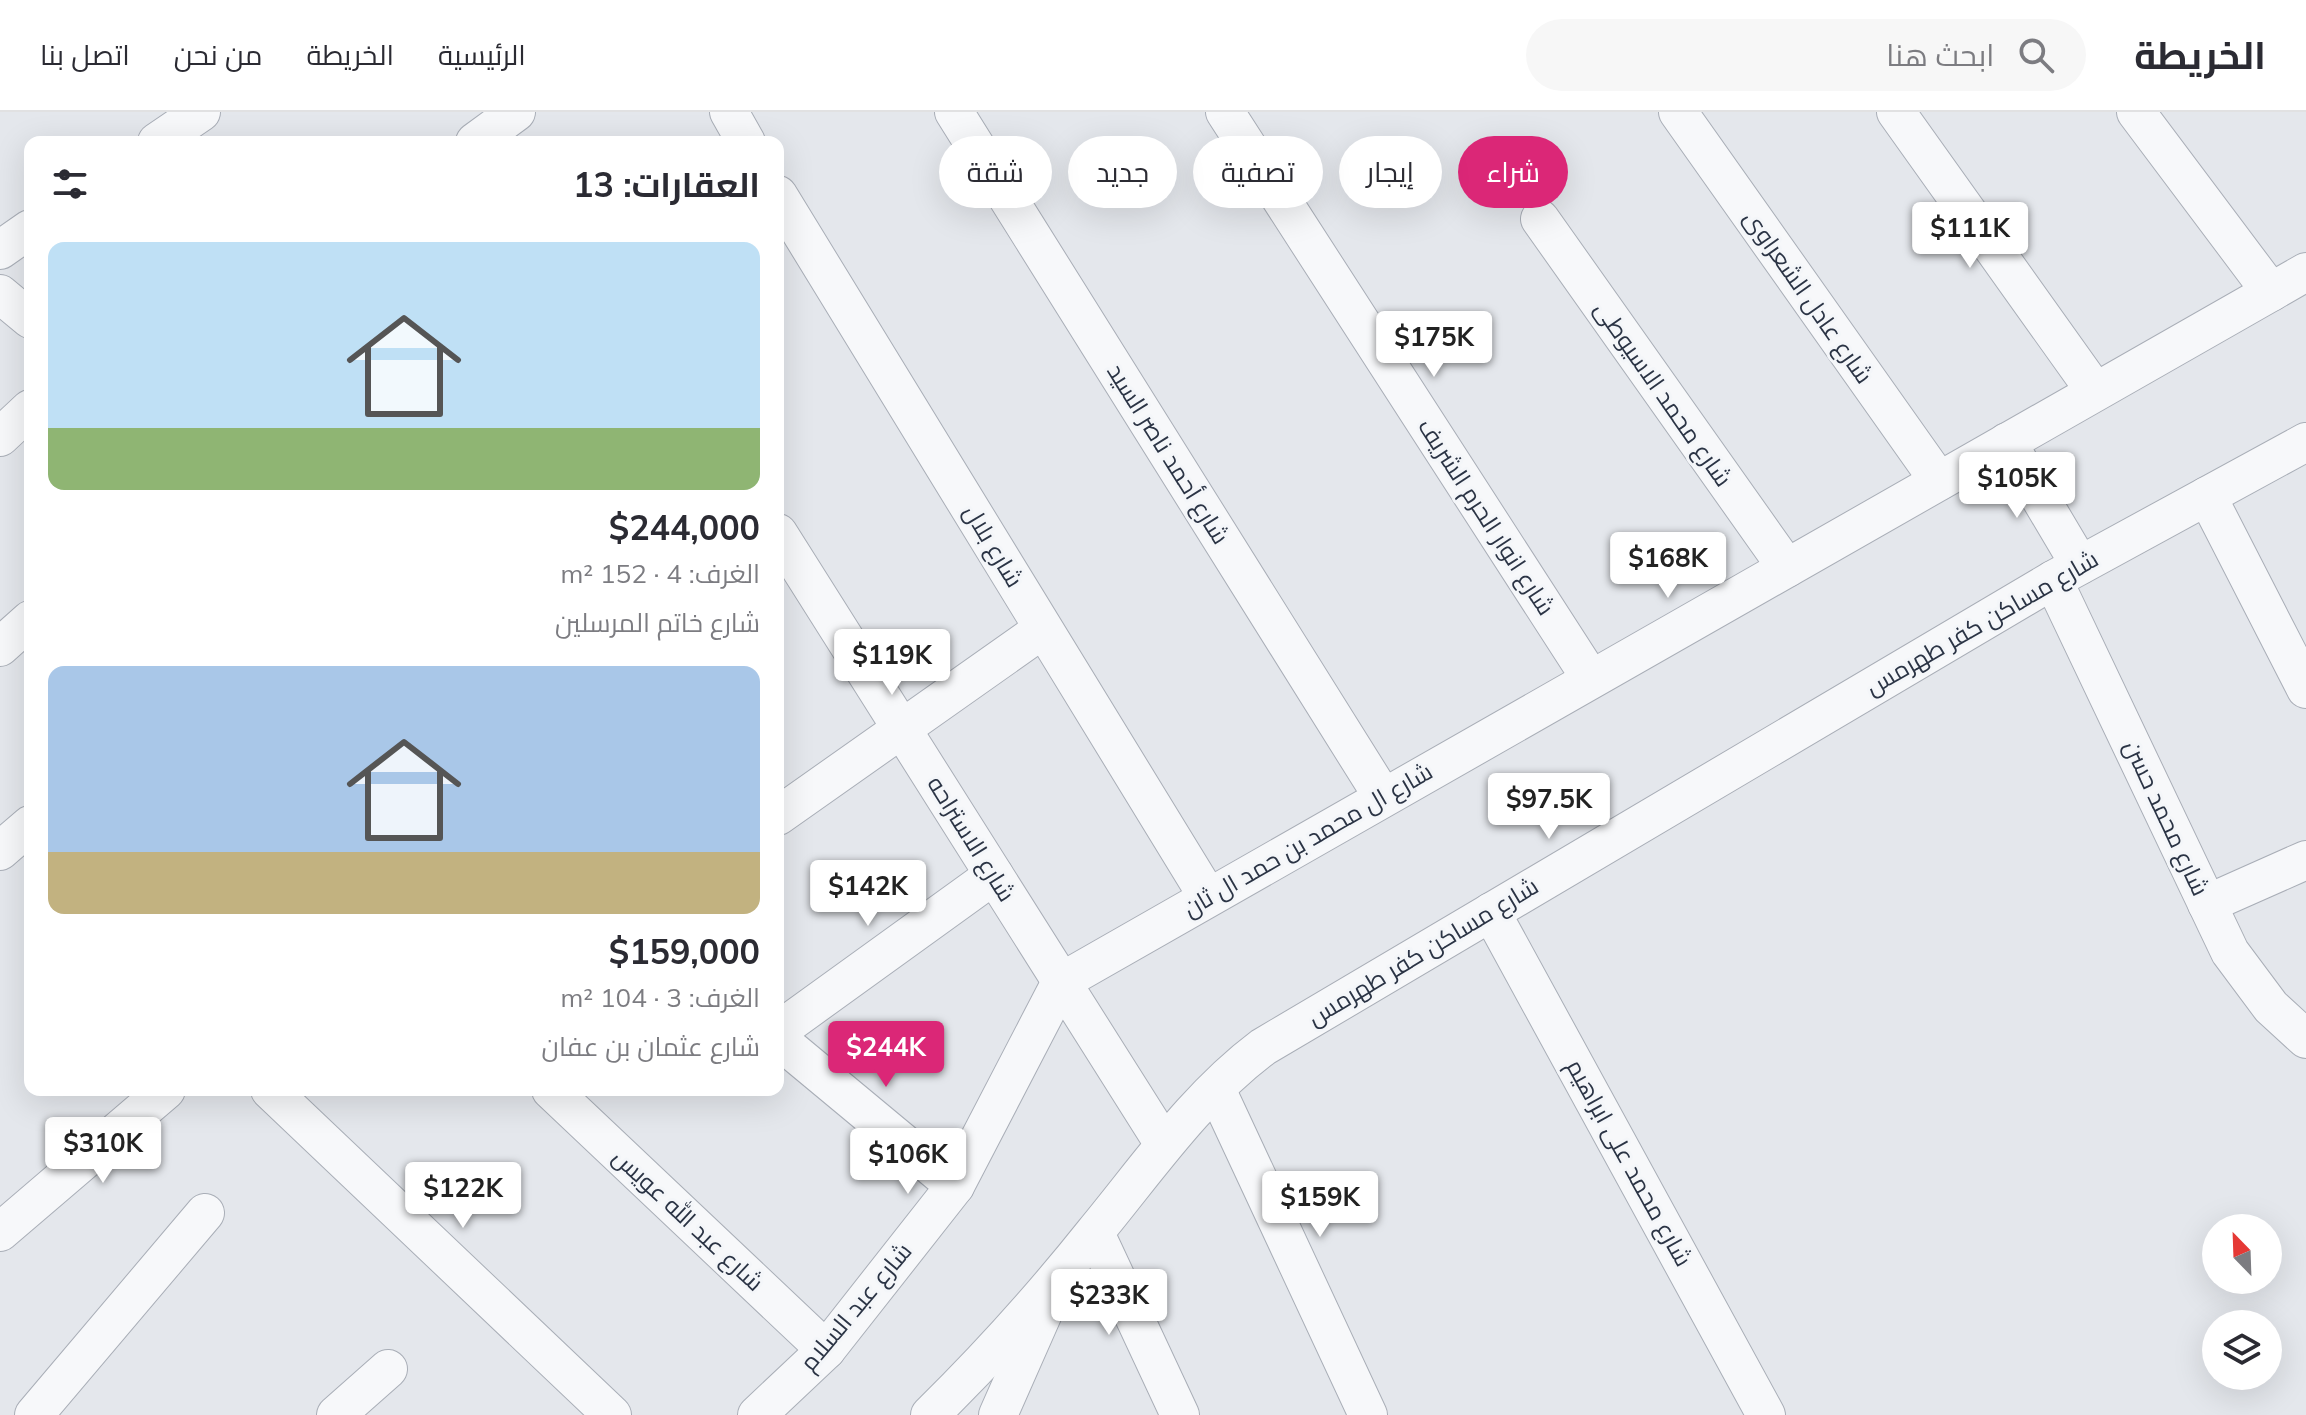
<!DOCTYPE html>
<html lang="ar">
<meta charset="utf-8">
<style>
:root{--surface:#fff;--page:#f7f7f7;--text:#2b2b33;--muted:#7c7c81;--line:#e1e1e2;--accent:#db2777}
body{margin:0;font-family:Mulish,Cairo,sans-serif;background:var(--page);color:var(--text);direction:rtl;height:100vh;display:flex;flex-direction:column;font-size:30px;white-space:nowrap}
*{box-sizing:border-box;margin:0}
p{font-size:26px;color:var(--muted)}
.icon{flex:none;width:44px;height:44px;fill:none;stroke:currentColor;stroke-width:2;stroke-linecap:round;stroke-linejoin:round}
.map{position:relative;flex:1;overflow:hidden;direction:ltr}
.panel{position:absolute;left:24px;top:24px;width:760px;height:960px;display:flex;flex-direction:column;background:var(--surface);border-radius:16px;box-shadow:0 8px 32px #0002;direction:rtl}
.panel>*{flex:none}
.hud{position:absolute;left:808px;top:24px;width:760px;height:72px;direction:rtl;display:flex;gap:16px}
.needle{width:52px;rotate:337deg}
.fabs{position:absolute;left:2202px;top:1102px;display:grid;gap:16px}
.fabs a{display:grid;place-items:center;width:80px;height:80px;border-radius:50%;background:var(--surface);box-shadow:0 8px 32px #0002;font-size:40px}
.price{position:absolute;translate:-50% -68px;padding:0 18px;border-radius:8px;background:#fff;color:#222;font-size:26px;line-height:52px;filter:drop-shadow(0 2px 4px #0008)}
.price::after{content:'';position:absolute;left:50%;top:48px;width:24px;height:18px;margin-left:-12px;background:inherit;clip-path:polygon(0 0,100% 0,50% 100%)}
.price.current{background:var(--accent);color:#fff}
ul{padding:0;list-style:none}
li{display:grid;align-content:center;gap:16px;height:424px;padding:0 24px}
li span{display:grid;place-items:center;height:248px;border-radius:16px;color:#555}
li>.icon{margin-inline-start:auto}
span .icon{width:144px;height:144px;fill:#fffc;stroke-width:1}
li b{font-size:34px}
h2{display:flex;justify-content:space-between;align-items:center;height:96px;padding:0 24px;font-size:34px}
.tag{padding:0 28px;border-radius:36px;background:var(--surface);box-shadow:0 8px 32px #0002;font-size:28px;line-height:72px}
.tag.current{background:var(--accent);color:#fff}
header{display:flex;align-items:center;gap:48px;box-sizing:border-box;height:112px;padding:0 40px;background:var(--surface);border-bottom:2px solid var(--line)}
header strong{font-size:38px}
nav{display:flex;gap:44px;margin-inline-start:auto;font-size:28px}
.search{width:560px;height:72px;background:var(--page);display:flex;align-items:center;gap:20px;box-sizing:border-box;padding:0 28px;border-radius:44px;color:var(--muted);font-size:30px}
.map>svg:first-child{display:block}
.lines{fill:none;stroke-linecap:round;stroke-linejoin:round}
.minor-casing{stroke:#a9aeb7;stroke-width:40}
.minor{stroke:#f7f8fa;stroke-width:38}
.labels{text-anchor:middle;stroke-width:6;stroke-linejoin:round;paint-order:stroke}
.street-label{font-size:24px;fill:#2b3445;stroke:#f4f6f9}
</style>
<header>
<strong>الخريطة</strong>
<div class="search"><svg class="icon" aria-label="search" viewBox="0 0 24 24"><circle cx="10" cy="10" r="6"/><path d="M15 15l6 6"/></svg>ابحث هنا</div>
<nav><a>الرئيسية</a><a>الخريطة</a><a>من نحن</a><a>اتصل بنا</a></nav>
</header>
<div class="map">
<svg width="2306" height="1303" viewBox="0 0 2306 1303">
<rect width="100%" height="100%" fill="#e4e7ec"/>
<g class="lines">
<defs>
<g id="minor">
<polyline points="729,0 746,30"/>
<polyline points="954,0 1383,685"/>
<polyline points="1225,0 1591,567"/>
<polyline points="1678,0 1939,369"/>
<polyline points="1896,0 2095,279"/>
<polyline points="2136,0 2271,180"/>
<polyline points="157,30 201,0"/>
<polyline points="475,30 516,0"/>
<polyline points="778,83 1208,785"/>
<polyline points="1540,107 1787,456"/>
<polyline points="0,138 30,117"/>
<polyline points="0,182 30,207"/>
<polyline points="0,325 30,297"/>
<polyline points="2007,330 2080,453"/>
<polyline points="2207,384 2306,577"/>
<polyline points="778,421 1164,1032"/>
<polyline points="2053,468 2230,840 2271,895 2306,927"/>
<polyline points="0,535 30,508"/>
<polyline points="778,704 1043,517"/>
<polyline points="0,739 30,713"/>
<polyline points="2207,792 2306,748"/>
<polyline points="1491,800 1766,1303"/>
<polyline points="778,919 994,763"/>
<polyline points="778,927 955,1074"/>
<polyline points="1216,977 1368,1303"/>
<polyline points="270,978 612,1303"/>
<polyline points="551,978 826,1238"/>
<polyline points="0,1120 166,978"/>
<polyline points="1095,1121 1180,1303"/>
<polyline points="34,1303 205,1101"/>
<polyline points="336,1303 388,1257"/>
<polyline points="757,1303 826,1238 955,1074 1061,870 2306,160"/>
<path d="M930,1303c58,-57 113,-118 164,-182 53,-64 101,-135 169,-186l790,-467 253,-138"/>
<polyline points="998,1303 1047,1192"/>
</g>
</defs>
<use href="#minor" class="minor-casing"/>
<use href="#minor" class="minor"/>
</g>
<g class="labels">
<g class="street-label">
<text transform="translate(1808 185) rotate(55)" y="8">شارع عادل الشعراوى</text>
<text transform="translate(1663 282) rotate(55)" y="8">شارع محمد الاسيوطى</text>
<text transform="translate(1168 342) rotate(58)" y="8">شارع أحمد ناصر السيد</text>
<text transform="translate(1486 405) rotate(57)" y="8">شارع انوار الحرم الشريف</text>
<text transform="translate(993 434) rotate(59)" y="8">شارع بلال</text>
<text transform="translate(1982 511) rotate(-30)" y="8">شارع مساكن كفر طهرمس</text>
<text transform="translate(2166 706) rotate(65)" y="8">شارع محمد حسن</text>
<text transform="translate(971 727) rotate(58)" y="8">شارع الاستراحه</text>
<text transform="translate(1308 728) rotate(-30)" y="8">شارع ال محمد بن حمد ال ثان</text>
<text transform="translate(1423 840) rotate(-31)" y="8">شارع مساكن كفر طهرمس</text>
<text transform="translate(1629 1051) rotate(61)" y="8">شارع محمد على ابراهيم</text>
<text transform="translate(688 1108) rotate(43)" y="8">شارع عبد الله عويس</text>
<text transform="translate(856 1195) rotate(-50)" y="8">شارع عبد السلام</text>
</g>
</g>
</svg>
<div class="fabs">
<a><svg class="needle" viewBox="-14 -14 28 28"><path d="M0-13l5 13h-10z" fill="#e53935"/><path d="M0 13l5-13h-10z" fill="#7c7c81"/></svg></a>
<a><svg class="icon" aria-label="layers" viewBox="0 0 24 24"><path d="M12 4l9 5-9 5-9-5zM3 14l9 5 9-5"/></svg></a>
</div>
<b class="price" style="left:1970px;top:158px">$111K</b>
<b class="price" style="left:1434px;top:267px">$175K</b>
<b class="price" style="left:2017px;top:408px">$105K</b>
<b class="price" style="left:1668px;top:488px">$168K</b>
<b class="price" style="left:892px;top:585px">$119K</b>
<b class="price" style="left:1549px;top:729px">$97.5K</b>
<b class="price" style="left:868px;top:816px">$142K</b>
<b class="price current" style="left:886px;top:977px">$244K</b>
<b class="price" style="left:103px;top:1073px">$310K</b>
<b class="price" style="left:908px;top:1084px">$106K</b>
<b class="price" style="left:463px;top:1118px">$122K</b>
<b class="price" style="left:1320px;top:1127px">$159K</b>
<b class="price" style="left:1109px;top:1225px">$233K</b>
<div class="hud">
<a class="tag current">شراء</a>
<a class="tag">إيجار</a>
<a class="tag">تصفية</a>
<a class="tag">جديد</a>
<a class="tag">شقة</a>
</div>
<section class="panel">
<h2>العقارات: 13<svg class="icon" aria-label="filters" viewBox="0 0 24 24"><path d="M4 7h16M4 17h16"/><circle cx="9" cy="7" r="2"/><circle cx="15" cy="17" r="2"/></svg></h2>
<ul>
<li><span style="background:linear-gradient(#bfe0f5 75%,#8fb573 0)"><svg class="icon" aria-label="home" viewBox="0 0 24 24"><path d="M3 11l9-7 9 7M6 9v11h12V9"/></svg></span><div><b>$244,000</b><p>الغرف: 4 · 152 m²</p><p>شارع خاتم المرسلين</p></div></li>
<li><span style="background:linear-gradient(#a9c7e8 75%,#c2b280 0)"><svg class="icon" aria-label="home" viewBox="0 0 24 24"><path d="M3 11l9-7 9 7M6 9v11h12V9"/></svg></span><div><b>$159,000</b><p>الغرف: 3 · 104 m²</p><p>شارع عثمان بن عفان</p></div></li>
</ul>
</section>
</div>
